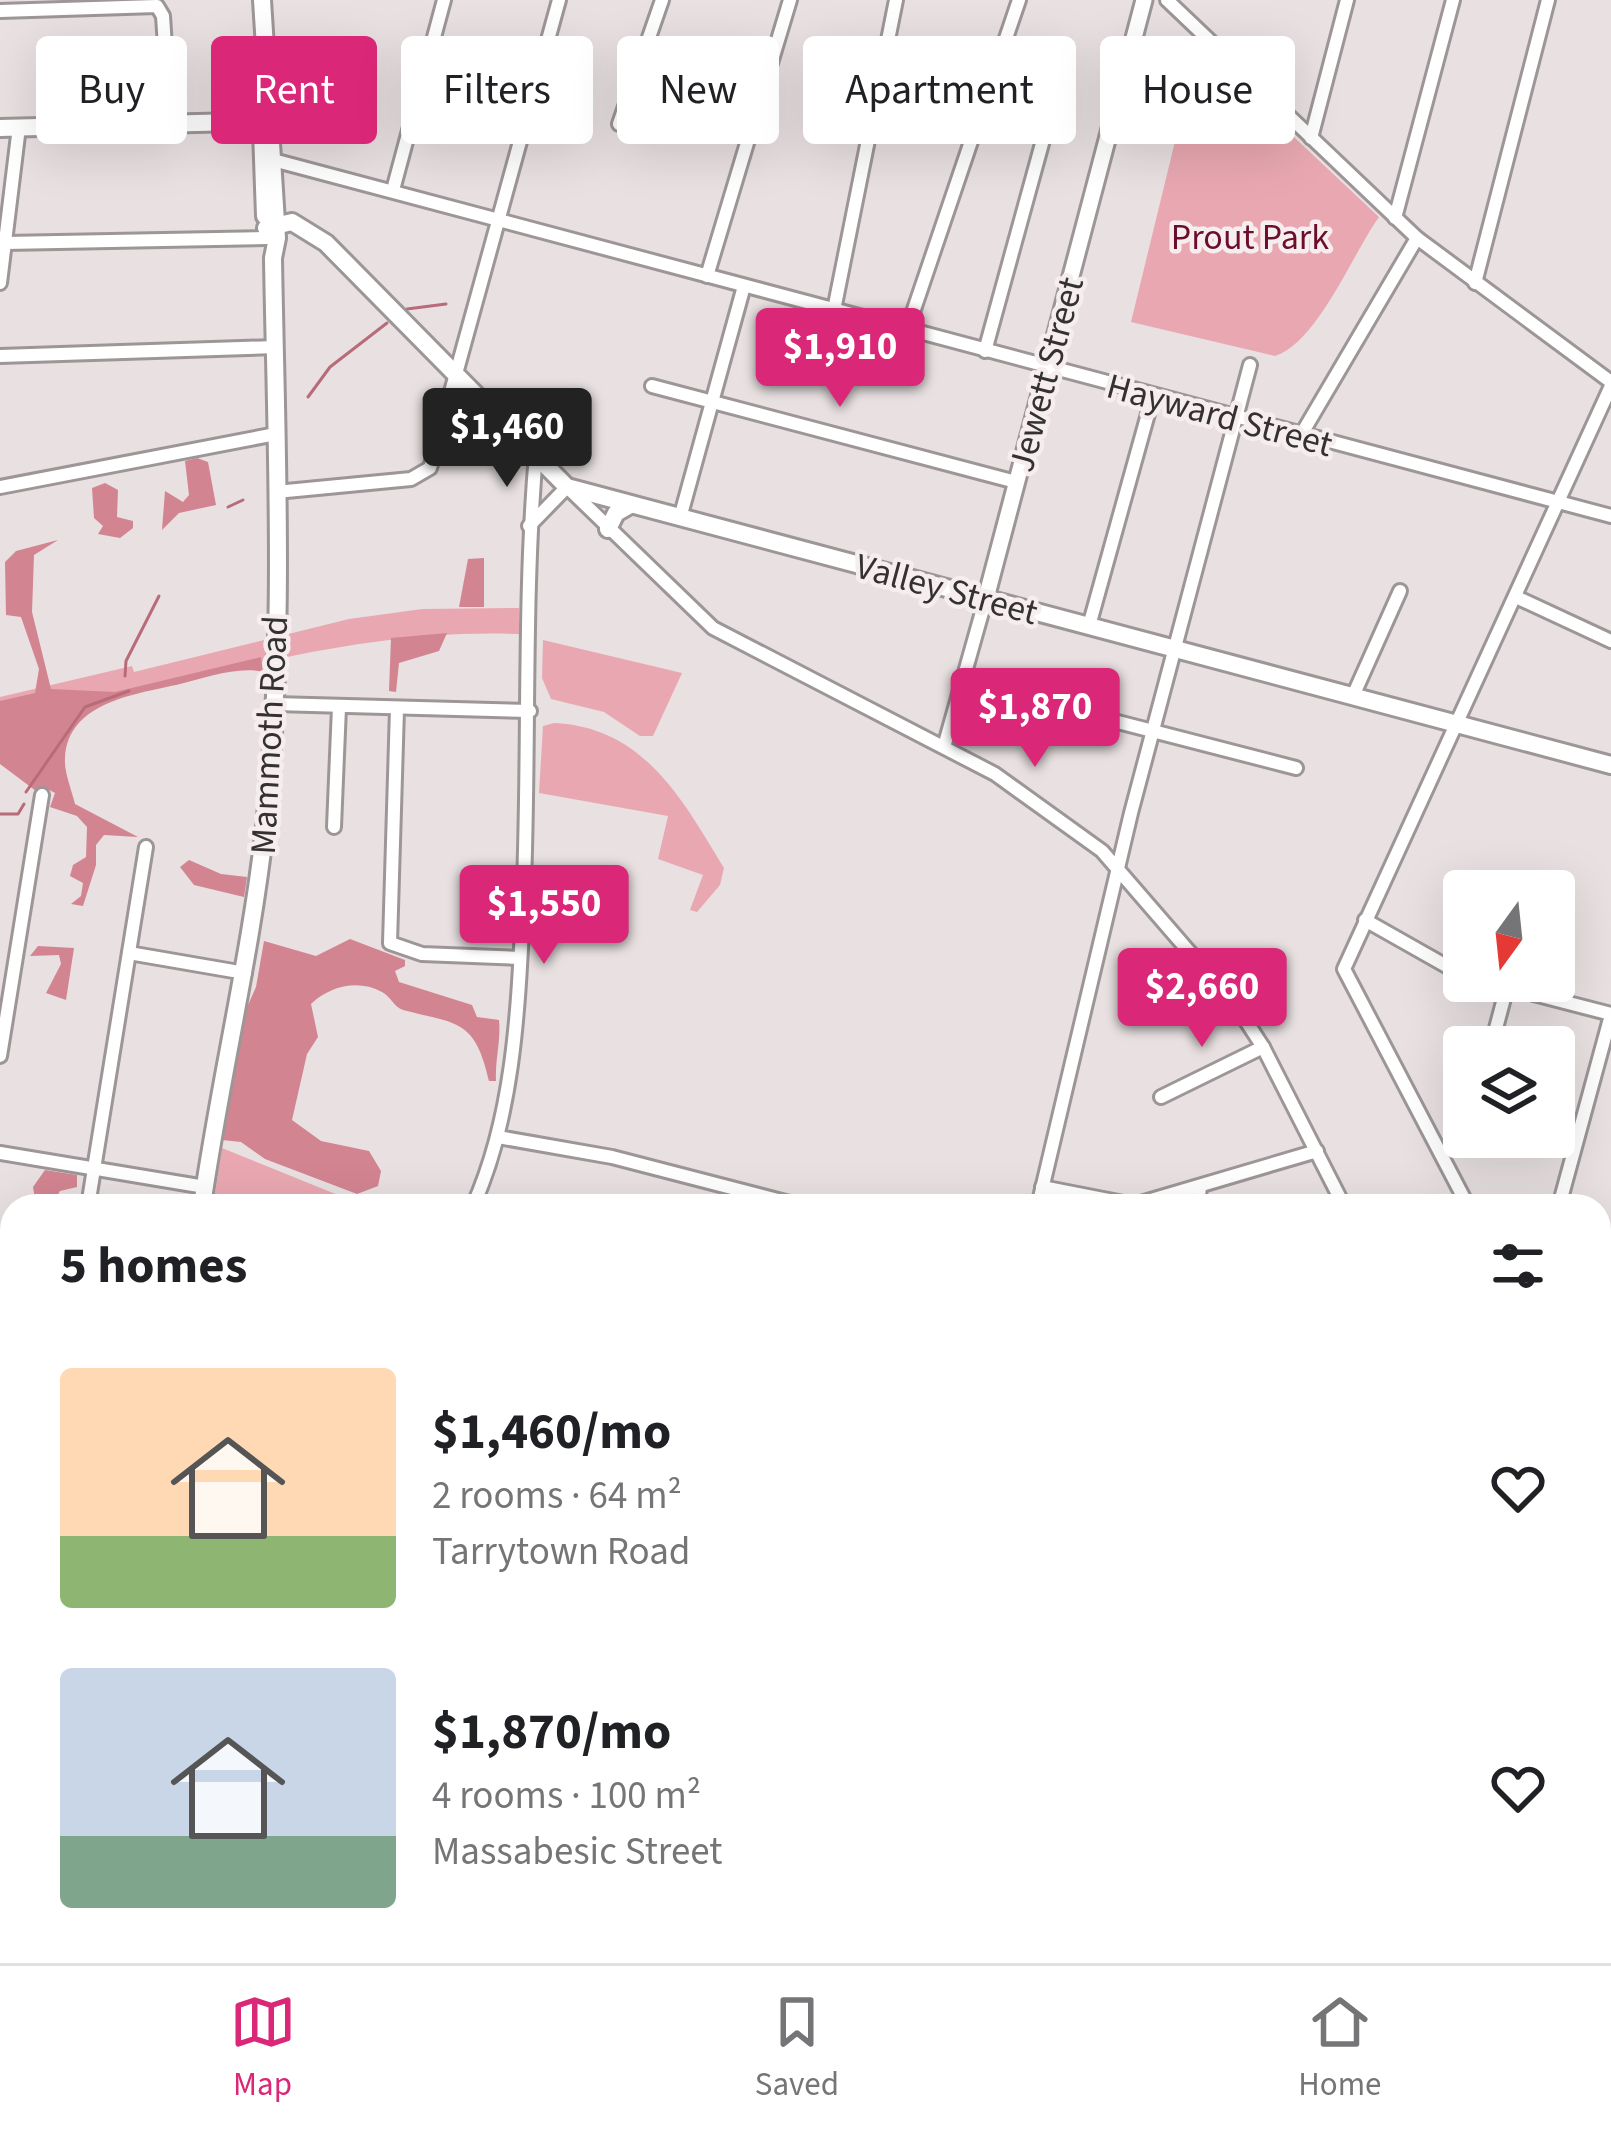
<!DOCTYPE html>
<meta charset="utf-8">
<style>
:root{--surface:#fff;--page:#f2f2f2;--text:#202124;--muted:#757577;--line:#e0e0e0;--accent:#db2777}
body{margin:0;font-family:"Source Sans 3",sans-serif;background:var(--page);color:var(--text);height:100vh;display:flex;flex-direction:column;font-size:45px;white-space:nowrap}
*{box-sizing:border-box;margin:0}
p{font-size:39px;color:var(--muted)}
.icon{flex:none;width:66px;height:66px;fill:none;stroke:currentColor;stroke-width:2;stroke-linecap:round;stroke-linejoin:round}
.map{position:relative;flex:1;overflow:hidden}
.drawer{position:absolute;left:0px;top:1194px;width:1611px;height:771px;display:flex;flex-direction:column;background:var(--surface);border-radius:36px 36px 0 0;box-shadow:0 12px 48px #0002}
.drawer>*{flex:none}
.guide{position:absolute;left:36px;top:36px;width:1539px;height:108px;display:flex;gap:24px}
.needle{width:78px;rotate:195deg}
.buttons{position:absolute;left:1443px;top:870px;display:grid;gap:24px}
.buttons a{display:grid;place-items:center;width:132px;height:132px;border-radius:12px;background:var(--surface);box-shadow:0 12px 48px #0002;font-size:60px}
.price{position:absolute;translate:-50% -102px;padding:0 27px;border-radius:12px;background:var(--accent);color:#fff;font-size:39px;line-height:78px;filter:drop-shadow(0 3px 6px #0008)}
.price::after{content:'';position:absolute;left:50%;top:72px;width:36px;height:27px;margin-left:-18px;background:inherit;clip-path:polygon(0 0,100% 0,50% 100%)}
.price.current{background:#222;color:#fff}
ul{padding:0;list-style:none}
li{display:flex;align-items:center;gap:36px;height:300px;padding:0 60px}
li span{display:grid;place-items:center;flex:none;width:336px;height:240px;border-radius:12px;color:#555}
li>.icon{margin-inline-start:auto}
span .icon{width:144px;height:144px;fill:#fffc;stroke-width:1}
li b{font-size:51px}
h2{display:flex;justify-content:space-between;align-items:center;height:144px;padding:0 60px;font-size:51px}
.tag{padding:0 42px;border-radius:12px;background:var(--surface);box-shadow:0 12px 48px #0002;font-size:42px;line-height:108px}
.tag.current{background:var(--accent);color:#fff}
.tabs{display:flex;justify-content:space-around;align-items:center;height:168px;border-top:3px solid var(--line);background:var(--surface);font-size:33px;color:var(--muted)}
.tabs a{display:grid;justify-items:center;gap:6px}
.tabs .current{color:var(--accent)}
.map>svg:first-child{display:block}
.green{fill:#e9a8b1}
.forest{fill:#d38491}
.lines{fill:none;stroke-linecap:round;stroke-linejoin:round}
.stream{stroke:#b86c79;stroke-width:3}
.minor-casing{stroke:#9d9697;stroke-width:18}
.tertiary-casing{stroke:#9d9697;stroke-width:21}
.secondary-casing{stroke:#9d9697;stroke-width:22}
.minor{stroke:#fff;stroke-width:12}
.tertiary{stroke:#fff;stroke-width:15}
.secondary{stroke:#fff;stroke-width:16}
.labels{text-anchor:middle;stroke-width:9;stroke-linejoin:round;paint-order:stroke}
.park-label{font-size:36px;fill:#6d0d2c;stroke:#f5edee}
.street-label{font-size:36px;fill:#343131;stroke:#f5edee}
</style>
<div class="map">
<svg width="1611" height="1963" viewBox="0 0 1611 1963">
<rect width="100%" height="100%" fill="#e8e0e1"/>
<g class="green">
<path d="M1198,47l181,170c-27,38 -62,126 -104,139l-144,-34z"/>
<path d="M519,608v26c-175,-7 -350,54 -519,93v-30l132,-31 2,6 215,-53 73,-10z"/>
<polygon points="543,640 682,673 653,736 640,736 604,712 551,699 542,678"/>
<path d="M554,723c90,4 128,76 170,145l-4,17 -23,27 -7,-2 13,-35 -45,-16 10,-43 -129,-23 4,-67z"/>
<polygon points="222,1148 365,1206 213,1206"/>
</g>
<g class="forest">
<polygon points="197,458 208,462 216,505 179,513 162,530 165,491 183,502 189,495 185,461"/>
<polygon points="105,483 118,490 117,517 133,521 133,528 120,538 98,534 103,526 94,518 92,488"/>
<path d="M58,540l-24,15 -2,57 19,77 64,3 146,-35 2,15c-25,-6 -58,6 -83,12 -42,10 -113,17 -115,75 -1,13 7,32 10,45l63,33 -34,-2 -8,10v20l-13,41 -12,-2 10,-8 2,-13 -13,-7 3,-11 13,-8 1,-30 -10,-11 -27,-9 5,-14 -11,-6 -8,4 -36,-27v-63l35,-8 4,-24 -18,-52 -15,-2 -1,-53 11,-11z"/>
<polygon points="484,558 484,607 459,607 468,559"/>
<polygon points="447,633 439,651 399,663 396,692 389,691 391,638"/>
<polygon points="189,860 221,874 247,877 244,897 194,885 180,867"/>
<path d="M350,939l55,21v6l-10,5 4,11 73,23 5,12 22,3c2,21 -4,39 -3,61h-7c-14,-63 -33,-57 -86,-71 -9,-3 -12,-13 -21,-18 -24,-13 -52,-6 -71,12l7,33 -11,17 -15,66 29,21 48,10 12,20 -3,15 -21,8 -92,-35 -24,-17 -19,-2 18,-117 16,-36 8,-46 52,15z"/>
<polygon points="38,946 74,948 66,1000 46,993 61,964 59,955 30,956"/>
<polygon points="45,1170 77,1175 77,1187 60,1191 51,1206 36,1206 33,1187"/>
</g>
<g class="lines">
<g class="stream">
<polyline points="407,309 446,304"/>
<polyline points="308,397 330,367 387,323"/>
<polyline points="228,507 243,500"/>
<polyline points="125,676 126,661 159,596"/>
<polyline points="26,792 85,707 129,691"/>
<polyline points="0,814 18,814 24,804"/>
</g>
<defs>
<g id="minor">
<polyline points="1167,0 1417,238 1611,382"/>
<polyline points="0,11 157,6 163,16 170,124"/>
<polyline points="619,124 662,0"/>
<polyline points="1311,138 1347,0"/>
<polyline points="273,160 1611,516"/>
<polyline points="393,190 444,0"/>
<polyline points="1395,218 1453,0"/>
<polyline points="5,243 267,238"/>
<polyline points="707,276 790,0"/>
<polyline points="0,283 19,127"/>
<polyline points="1475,283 1548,0"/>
<polyline points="834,310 896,0"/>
<polyline points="907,330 1019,0"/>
<polyline points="985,351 1046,129"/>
<polyline points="0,356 275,347"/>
<polyline points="652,386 1016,482"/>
<polyline points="1301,435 1417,238"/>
<polyline points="0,487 276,434"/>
<polyline points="276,492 411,479 430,468 559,0"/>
<polyline points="680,518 744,286"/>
<polyline points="529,526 567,487 713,628 995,774 1102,851 1237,1007 1263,1047 1344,1206"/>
<polyline points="1516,597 1611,641"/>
<polyline points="1089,626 1153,396"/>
<polyline points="963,682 1296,768"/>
<polyline points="1353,696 1400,591"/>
<polyline points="275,704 530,711"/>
<polyline points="397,709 390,943 422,954 520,958"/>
<polyline points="944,747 986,598"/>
<polyline points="334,827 339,707"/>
<polyline points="1365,920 1464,976"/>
<polyline points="129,953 245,973"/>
<polyline points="1483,981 1611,1014"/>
<polyline points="1491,1047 1507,987"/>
<polyline points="0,1056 42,795"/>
<polyline points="1161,1097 1263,1047"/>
<polyline points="498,1137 612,1157 801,1206"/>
<polyline points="0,1153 205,1187"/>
<polyline points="1042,1187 1134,1205 1317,1151"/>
<polyline points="88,1206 146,847"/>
<path d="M473,1206c41,-91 45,-197 50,-296 7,-152 0,-305 13,-456"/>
<polyline points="1038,1206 1131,813 1250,365"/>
<polyline points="1198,1206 1200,1186"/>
<polyline points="1468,1206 1344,969 1611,386"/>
<polyline points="1559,1206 1611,1015"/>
<polyline points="1599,1261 1611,1264"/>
<polyline points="1599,1479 1611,1434"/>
<polyline points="1599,1524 1611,1525"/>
<polyline points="0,1574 12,1551"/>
<polyline points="1599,1604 1611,1622"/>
<polyline points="0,1700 12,1706"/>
<polyline points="1599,1888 1611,1891"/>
<polyline points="346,1953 355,1963"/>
<polyline points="979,1953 1016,1963"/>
<polyline points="1411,1953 1448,1963"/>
<polyline points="199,1963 206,1953"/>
<polyline points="1216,1963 1219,1953"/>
<polyline points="1356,1963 1359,1953"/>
<polyline points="1470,1963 1473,1953"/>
</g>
<g id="tertiary">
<polyline points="986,598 1144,0"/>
<polyline points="0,1387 12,1389"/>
<polyline points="1599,1638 1611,1641"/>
<polyline points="1599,1766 1611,1768"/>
<polyline points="657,1953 673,1963"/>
</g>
<g id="secondary">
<polyline points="260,74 265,216"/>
<polyline points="0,128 272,121"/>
<polyline points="266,228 292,222 326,243 567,487 1611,765"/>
<polyline points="608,529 616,513 630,505"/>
<path d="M202,1206c18,-127 49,-252 63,-380 21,-188 11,-379 8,-568l4,-20 -15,-238"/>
<polyline points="0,1515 12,1522"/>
<polyline points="70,1963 72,1953"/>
</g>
</defs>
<use href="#minor" class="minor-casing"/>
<use href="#tertiary" class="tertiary-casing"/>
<use href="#secondary" class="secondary-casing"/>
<use href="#minor" class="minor"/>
<use href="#tertiary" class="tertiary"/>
<use href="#secondary" class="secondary"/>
</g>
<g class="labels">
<g class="park-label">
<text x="1250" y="249">Prout Park</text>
</g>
<g class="street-label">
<text transform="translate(1045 374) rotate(-75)" y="13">Jewett Street</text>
<text transform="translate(1220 414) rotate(15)" y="13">Hayward Street</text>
<text transform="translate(947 588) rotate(15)" y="13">Valley Street</text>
<text transform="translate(268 735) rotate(-87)" y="13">Mammoth Road</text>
</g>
</g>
</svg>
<div class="buttons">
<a><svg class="needle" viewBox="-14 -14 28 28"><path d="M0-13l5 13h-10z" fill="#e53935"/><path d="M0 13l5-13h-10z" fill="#757577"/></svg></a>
<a><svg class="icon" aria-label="layers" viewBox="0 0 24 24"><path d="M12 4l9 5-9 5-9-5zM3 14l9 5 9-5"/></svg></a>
</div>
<b class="price" style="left:840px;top:410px">$1,910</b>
<b class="price current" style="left:507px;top:490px">$1,460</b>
<b class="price" style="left:1035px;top:770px">$1,870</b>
<b class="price" style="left:544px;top:967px">$1,550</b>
<b class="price" style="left:1202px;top:1050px">$2,660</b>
<div class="guide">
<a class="tag">Buy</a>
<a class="tag current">Rent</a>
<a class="tag">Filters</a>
<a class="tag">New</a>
<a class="tag">Apartment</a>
<a class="tag">House</a>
</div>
<section class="drawer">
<h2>5 homes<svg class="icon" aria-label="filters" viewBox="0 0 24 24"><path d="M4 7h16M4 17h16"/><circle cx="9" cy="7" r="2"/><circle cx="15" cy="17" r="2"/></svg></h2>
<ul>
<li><span style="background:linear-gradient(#ffd9b3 70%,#8fb573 0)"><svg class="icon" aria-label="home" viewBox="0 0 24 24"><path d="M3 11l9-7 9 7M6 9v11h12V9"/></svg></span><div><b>$1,460/mo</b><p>2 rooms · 64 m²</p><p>Tarrytown Road</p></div><svg class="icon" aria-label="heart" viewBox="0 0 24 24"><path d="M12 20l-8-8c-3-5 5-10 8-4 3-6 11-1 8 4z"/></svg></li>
<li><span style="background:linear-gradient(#c9d6e8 70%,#7fa58c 0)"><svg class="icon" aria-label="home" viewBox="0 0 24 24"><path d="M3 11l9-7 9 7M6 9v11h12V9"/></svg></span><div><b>$1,870/mo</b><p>4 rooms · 100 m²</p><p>Massabesic Street</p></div><svg class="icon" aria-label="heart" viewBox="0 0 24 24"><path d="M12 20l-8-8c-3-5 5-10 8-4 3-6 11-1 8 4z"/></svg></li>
</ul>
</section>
</div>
<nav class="tabs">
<a class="current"><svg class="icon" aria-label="map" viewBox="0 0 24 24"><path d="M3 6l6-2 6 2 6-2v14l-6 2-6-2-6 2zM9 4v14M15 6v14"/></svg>Map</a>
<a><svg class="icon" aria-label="saved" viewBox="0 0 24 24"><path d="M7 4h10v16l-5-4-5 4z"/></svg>Saved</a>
<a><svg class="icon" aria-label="home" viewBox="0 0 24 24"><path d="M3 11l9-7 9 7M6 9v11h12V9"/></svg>Home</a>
</nav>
